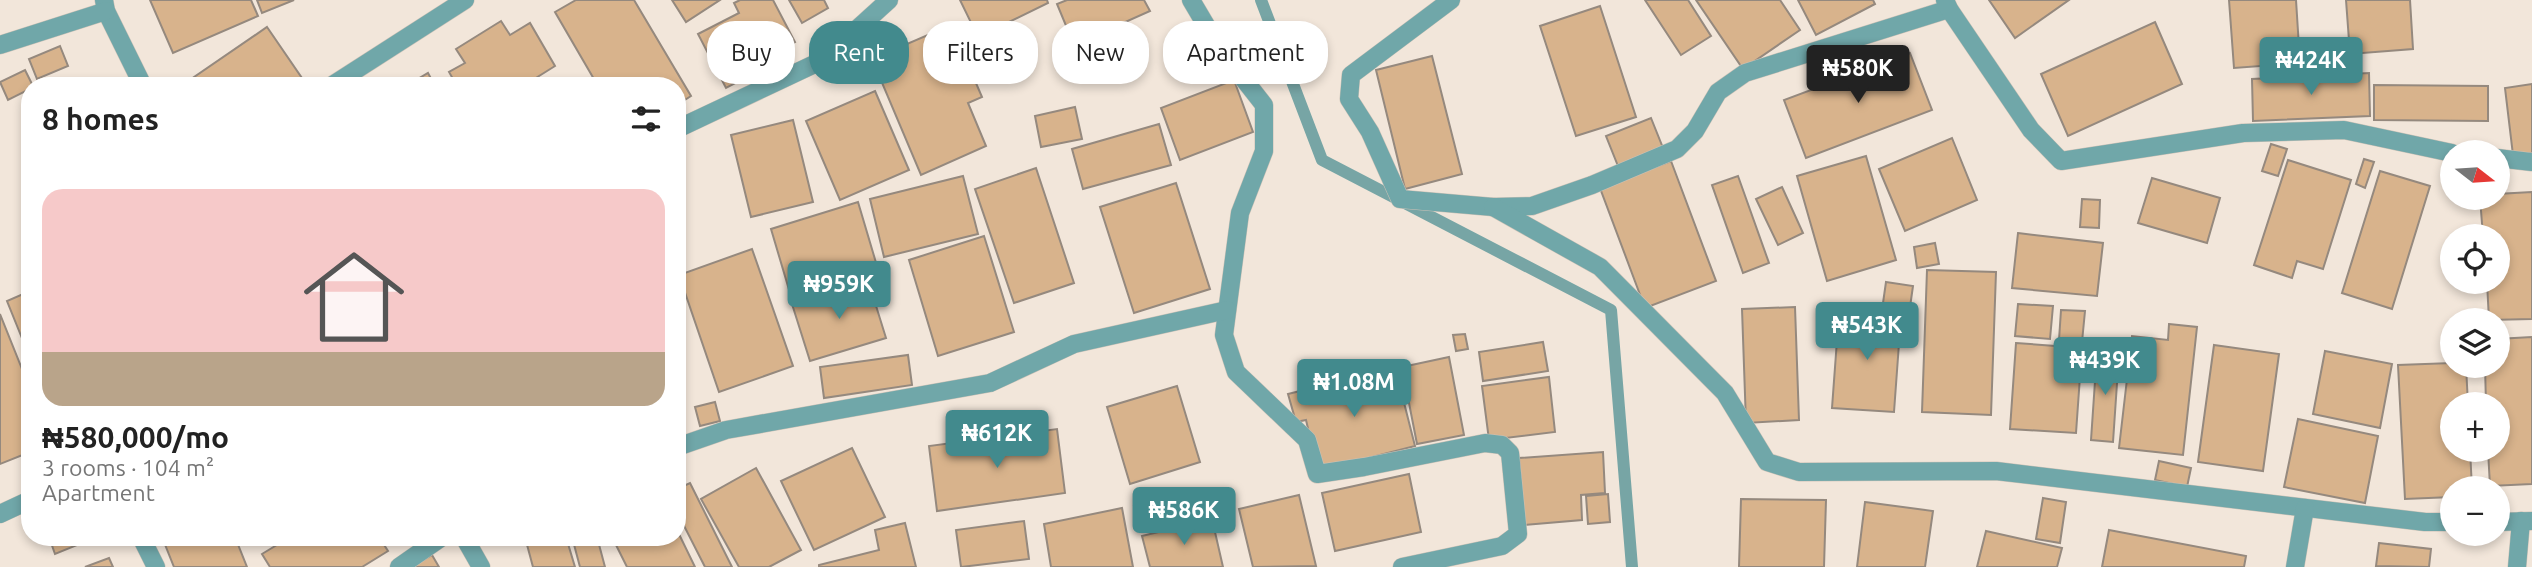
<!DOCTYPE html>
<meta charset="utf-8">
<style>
:root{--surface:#fff;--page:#f2f2f2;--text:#222;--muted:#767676;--accent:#428a8d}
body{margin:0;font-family:Ubuntu,sans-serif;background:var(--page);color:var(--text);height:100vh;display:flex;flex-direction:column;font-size:26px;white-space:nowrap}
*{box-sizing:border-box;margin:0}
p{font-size:23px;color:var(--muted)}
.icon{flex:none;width:38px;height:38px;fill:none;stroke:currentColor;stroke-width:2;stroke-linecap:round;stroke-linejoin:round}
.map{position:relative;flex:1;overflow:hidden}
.details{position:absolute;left:21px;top:77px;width:665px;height:469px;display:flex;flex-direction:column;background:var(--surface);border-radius:28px;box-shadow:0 4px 10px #0003}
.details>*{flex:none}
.top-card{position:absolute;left:707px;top:21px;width:665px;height:63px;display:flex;gap:14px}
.needle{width:46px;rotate:107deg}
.controls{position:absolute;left:2440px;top:140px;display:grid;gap:14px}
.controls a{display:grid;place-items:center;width:70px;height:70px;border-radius:50%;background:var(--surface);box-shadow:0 4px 10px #0003;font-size:35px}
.price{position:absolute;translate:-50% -60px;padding:0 16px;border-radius:7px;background:var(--accent);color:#fff;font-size:23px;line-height:46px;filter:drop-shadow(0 2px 4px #0008)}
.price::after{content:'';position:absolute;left:50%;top:42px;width:21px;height:16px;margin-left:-10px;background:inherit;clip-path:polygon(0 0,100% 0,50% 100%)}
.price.current{background:#222;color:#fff}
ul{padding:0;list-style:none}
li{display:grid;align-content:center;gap:14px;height:371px;padding:0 21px}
li span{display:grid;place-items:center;height:217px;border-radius:21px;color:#555}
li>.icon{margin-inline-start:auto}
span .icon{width:126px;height:126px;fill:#fffc;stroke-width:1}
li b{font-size:30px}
h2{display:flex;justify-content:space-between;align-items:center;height:84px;padding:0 21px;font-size:30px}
.tag{padding:0 24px;border-radius:28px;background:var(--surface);box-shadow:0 4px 10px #0003;font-size:24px;line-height:63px}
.tag.current{background:var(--accent);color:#fff}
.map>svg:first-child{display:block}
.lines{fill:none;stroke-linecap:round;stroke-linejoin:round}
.stream{stroke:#77a5a5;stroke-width:12}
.building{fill:#d8b38c;stroke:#95897e;stroke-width:2}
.minor-casing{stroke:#ccc2b7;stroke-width:19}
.minor{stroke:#70a7a9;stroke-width:18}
</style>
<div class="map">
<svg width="2532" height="567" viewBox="0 0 2532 567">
<rect width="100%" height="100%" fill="#f2e6da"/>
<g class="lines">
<polyline class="stream" points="1261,0 1322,160 1611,310 1632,567"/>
</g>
<g class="building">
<polygon points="150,0 251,0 258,16 173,53"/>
<polygon points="257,0 294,0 262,13"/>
<polygon points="576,0 634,0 691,96 677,105 677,86 598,86 555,12"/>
<polygon points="672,0 720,0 686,22"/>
<polygon points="740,0 773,0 795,42 762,60 766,67 726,88 698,34 739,13 734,3"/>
<polygon points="789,0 824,0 828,8 802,23"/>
<polygon points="960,0 1047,0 1048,3 978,37"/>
<polygon points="1067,0 1144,0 1150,11 1074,45 1057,4"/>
<polygon points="1645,0 1688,0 1711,36 1681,55"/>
<polygon points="1696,0 1780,0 1800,30 1743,69"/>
<polygon points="1798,0 1873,0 1875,4 1816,35"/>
<polygon points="1989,0 2069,0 2015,38"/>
<polygon points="2229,0 2296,0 2300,63 2234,68"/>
<polygon points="2346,0 2410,0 2413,49 2350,54"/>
<polygon points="1600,6 1636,117 1576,136 1540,26"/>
<polygon points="501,21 510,35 530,23 555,66 523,86 457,86 449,72 465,63 456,49"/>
<polygon points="2155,22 2182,84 2068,136 2041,74"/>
<polygon points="951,25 982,97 968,103 986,146 921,175 872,59"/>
<polygon points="267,27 306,84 304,86 181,86"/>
<polygon points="60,46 68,66 37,79 29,59"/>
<polygon points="1910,53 1932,110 1806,158 1784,100"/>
<polygon points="1432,56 1462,174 1405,189 1376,70"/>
<polygon points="25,70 33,86 30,86 30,89 8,100 0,82"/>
<polygon points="428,73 435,86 406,86"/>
<polygon points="2369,73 2370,116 2253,121 2252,79"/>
<polygon points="1234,80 1253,132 1180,160 1161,108"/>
<polygon points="2532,84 2532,153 2513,155 2505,88"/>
<polygon points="2374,85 2488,86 2488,121 2374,120"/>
<polygon points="875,91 909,170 840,200 806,121"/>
<polygon points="1075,107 1082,139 1041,147 1035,116"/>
<polygon points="30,113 30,141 23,115"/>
<polygon points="1651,118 1663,148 1618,166 1606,136"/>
<polygon points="793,120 813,202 751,217 731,135"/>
<polygon points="1159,124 1171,165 1083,189 1072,149"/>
<polygon points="1952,138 1977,200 1905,231 1879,169"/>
<polygon points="2271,144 2287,149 2278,176 2262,171"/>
<polygon points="1866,156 1896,260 1827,281 1797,176"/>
<polygon points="2364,159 2374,162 2365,188 2356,184"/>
<polygon points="2288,160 2351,180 2323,269 2297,261 2292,278 2254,265"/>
<polygon points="1671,161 1716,281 1645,308 1600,188"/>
<polygon points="1036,168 1074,283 1014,303 975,189"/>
<polygon points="2380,171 2430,186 2392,309 2342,293"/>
<polygon points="963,176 978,234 884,257 870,199"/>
<polygon points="1738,176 1769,263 1743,273 1712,185"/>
<polygon points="2152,178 2220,198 2207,243 2138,223"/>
<polygon points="1176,183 1210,289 1134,313 1100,207"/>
<polygon points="1782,187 1803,233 1778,245 1756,199"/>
<polygon points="2532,192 2532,319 2489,320 2487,282 2497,282 2497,236 2483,236 2480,198 2497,198 2497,194"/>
<polygon points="2082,199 2100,200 2099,228 2080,227"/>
<polygon points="858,202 877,266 790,293 771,229"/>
<polygon points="2018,233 2103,243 2097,296 2012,288"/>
<polygon points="984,236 1014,332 938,356 909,260"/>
<polygon points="1935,243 1939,264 1917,268 1914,247"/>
<polygon points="752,249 793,366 719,392 679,275"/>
<polygon points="1927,270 1996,272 1991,415 1922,412"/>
<polygon points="868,280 886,338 810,361 792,304"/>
<polygon points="1886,282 1913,286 1910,307 1883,303"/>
<polygon points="30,291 30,358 7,301"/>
<polygon points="2018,304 2053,306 2050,339 2015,336"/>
<polygon points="1795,307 1799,420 1746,423 1742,309"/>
<polygon points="2061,310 2085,311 2082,342 2059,340"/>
<polygon points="1839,313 1901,316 1894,412 1832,408"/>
<polygon points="0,314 30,389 30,452 0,464"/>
<polygon points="2169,324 2197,327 2183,455 2119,448 2132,336 2168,340"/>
<polygon points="1465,334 1468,349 1456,351 1453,335"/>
<polygon points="2532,337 2532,484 2490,486 2488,450 2497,450 2497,404 2486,404 2485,366 2497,366 2497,339"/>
<polygon points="1543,342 1548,371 1483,381 1479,352"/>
<polygon points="2016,343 2082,348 2076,433 2010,429"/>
<polygon points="2214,345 2279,354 2263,471 2198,462"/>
<polygon points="2325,351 2392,364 2380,428 2313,414"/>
<polygon points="2097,352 2119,354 2113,442 2091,440"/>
<polygon points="908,355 912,385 824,398 820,367"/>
<polygon points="1449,357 1464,435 1417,444 1402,367"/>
<polygon points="2452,363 2452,366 2466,366 2468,404 2452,404 2452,450 2470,450 2472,488 2452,488 2452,497 2405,499 2398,365"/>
<polygon points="1384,370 1388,385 1399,383 1415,446 1318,471 1306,420 1296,422 1288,394"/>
<polygon points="1549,377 1555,432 1489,440 1482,386"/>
<polygon points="1177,386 1200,462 1130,484 1107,407"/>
<polygon points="715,402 720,421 700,426 695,407"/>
<polygon points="2298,419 2378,436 2365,503 2284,487"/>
<polygon points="1057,429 1065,493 937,511 929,446"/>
<polygon points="852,448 885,517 814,550 781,481"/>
<polygon points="1603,452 1605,493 1581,495 1582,520 1524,525 1519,458"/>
<polygon points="2159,461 2191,468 2187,487 2155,480"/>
<polygon points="756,468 801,550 769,567 739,567 701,499"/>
<polygon points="1409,474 1421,532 1335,551 1322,493"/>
<polygon points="690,483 732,567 705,567 677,512 677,489"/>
<polygon points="1203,489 1209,514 1140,531 1134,506"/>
<polygon points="1608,494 1610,522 1588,524 1586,496"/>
<polygon points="1299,495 1316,566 1253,567 1239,509"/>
<polygon points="2043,498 2066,502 2060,543 2036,539"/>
<polygon points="1741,499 1826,500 1824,567 1739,567"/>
<polygon points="1865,502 1933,511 1925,567 1857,567"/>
<polygon points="1122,508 1133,567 1051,567 1044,524"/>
<polygon points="1212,519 1223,567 1150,567 1142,536"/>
<polygon points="1024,521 1029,559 961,567 956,530"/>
<polygon points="905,523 916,567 819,567 819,565 879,550 875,530"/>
<polygon points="677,530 695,567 627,567 612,537 677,537"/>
<polygon points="2109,530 2246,556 2244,567 2102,567"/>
<polygon points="1986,531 2062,548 2057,567 1977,567"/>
<polygon points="49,537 86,537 87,541 55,554"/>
<polygon points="162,537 235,537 247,567 174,567"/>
<polygon points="290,537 379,537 388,551 362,567 270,567 262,554"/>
<polygon points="539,537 566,537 575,567 533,567 526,541"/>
<polygon points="572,537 597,537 605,567 580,567"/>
<polygon points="2379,543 2431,549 2429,567 2376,566"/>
<polygon points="432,555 439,567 416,567 415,565"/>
<polygon points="109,558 113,567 85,567"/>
</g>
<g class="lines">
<defs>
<g id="minor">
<polyline points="104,0 106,11 143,86"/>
<polyline points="1191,0 1220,49 1264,105 1264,151 1240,213 1224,335 1236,372 1307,440 1317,474 1364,467 1485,443 1502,445 1510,453 1518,534 1502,546 1402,567"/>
<polyline points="1451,0 1351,75 1349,99 1370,132 1400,199 1493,207 1532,206 1592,185 1677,149 1695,131 1718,92 1745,73 1949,9"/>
<polyline points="1945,0 1949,9 2031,130 2061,161 2243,133 2344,130 2452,153"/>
<polyline points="0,45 106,11"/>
<polyline points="331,86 465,0"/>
<polyline points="677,129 823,60 889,0"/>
<polyline points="2497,158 2532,162"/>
<polyline points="1493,207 1600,267 1725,393 1767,462 1799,472 1996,471 2425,522 2452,522"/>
<polyline points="677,447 726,430 990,383 1074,344 1227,310"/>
<polyline points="0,514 30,500"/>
<polyline points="2497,522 2532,521"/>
<polyline points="141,537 156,567"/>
<polyline points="464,537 481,567"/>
<polyline points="399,567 442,537"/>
<polyline points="2295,567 2305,508"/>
<polyline points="2517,567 2521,521"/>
</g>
</defs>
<use href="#minor" class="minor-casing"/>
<use href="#minor" class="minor"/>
</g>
</svg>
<div class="controls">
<a><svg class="needle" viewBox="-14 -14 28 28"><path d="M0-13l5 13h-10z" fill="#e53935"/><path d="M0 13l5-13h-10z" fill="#767676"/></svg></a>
<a><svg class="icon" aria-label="locate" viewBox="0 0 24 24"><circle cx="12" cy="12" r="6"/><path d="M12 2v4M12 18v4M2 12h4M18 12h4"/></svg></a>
<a><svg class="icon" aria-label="layers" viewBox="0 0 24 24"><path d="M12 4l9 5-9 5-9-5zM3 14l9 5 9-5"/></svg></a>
<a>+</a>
<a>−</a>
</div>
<b class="price" style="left:2311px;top:97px">₦424K</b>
<b class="price current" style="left:1858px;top:105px">₦580K</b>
<b class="price" style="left:839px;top:321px">₦959K</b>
<b class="price" style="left:1867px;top:362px">₦543K</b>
<b class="price" style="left:2105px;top:397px">₦439K</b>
<b class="price" style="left:1354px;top:419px">₦1.08M</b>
<b class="price" style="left:997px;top:470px">₦612K</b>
<b class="price" style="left:1184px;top:547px">₦586K</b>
<div class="top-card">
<a class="tag">Buy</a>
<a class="tag current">Rent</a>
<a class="tag">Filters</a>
<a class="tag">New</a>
<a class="tag">Apartment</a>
</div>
<section class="details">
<h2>8 homes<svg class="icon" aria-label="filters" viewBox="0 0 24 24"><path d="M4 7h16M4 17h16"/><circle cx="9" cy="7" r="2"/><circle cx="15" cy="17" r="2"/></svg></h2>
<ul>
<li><span style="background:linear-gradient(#f6c9c9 75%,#b9a48a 0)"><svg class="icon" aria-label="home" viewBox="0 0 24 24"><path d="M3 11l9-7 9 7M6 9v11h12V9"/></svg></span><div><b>₦580,000/mo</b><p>3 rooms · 104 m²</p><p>Apartment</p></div></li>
</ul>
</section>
</div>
